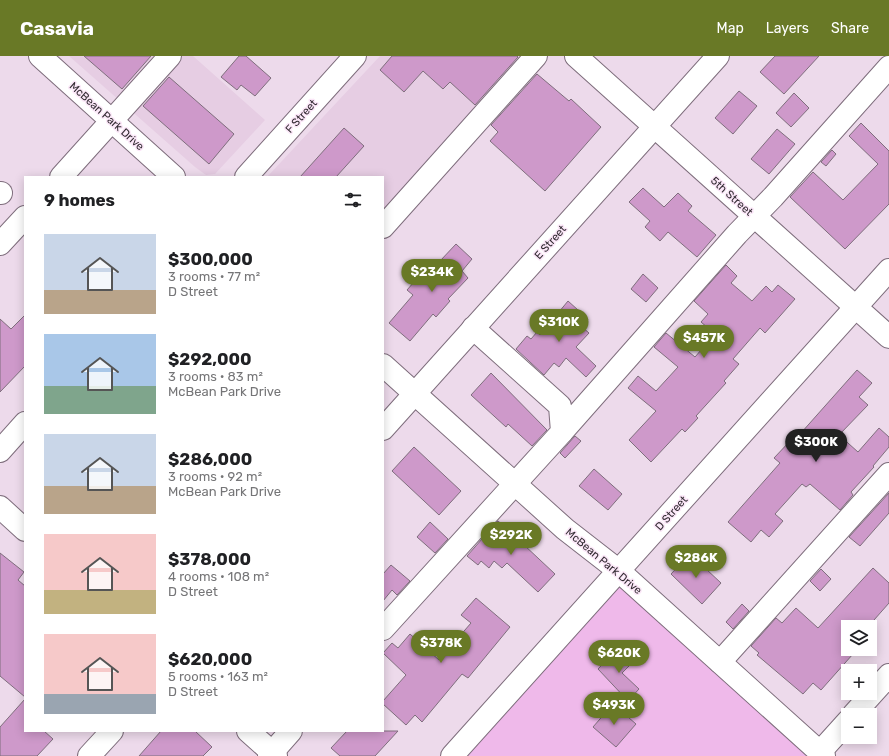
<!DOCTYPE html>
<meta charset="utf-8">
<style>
:root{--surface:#fff;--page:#f2f2f2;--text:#202124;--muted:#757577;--accent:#697926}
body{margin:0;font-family:Rubik,sans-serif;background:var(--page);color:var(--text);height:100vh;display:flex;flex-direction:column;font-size:15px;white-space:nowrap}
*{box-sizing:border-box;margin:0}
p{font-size:13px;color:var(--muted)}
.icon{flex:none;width:22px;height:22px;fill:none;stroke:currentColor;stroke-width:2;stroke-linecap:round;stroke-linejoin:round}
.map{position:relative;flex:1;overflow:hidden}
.sheet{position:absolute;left:24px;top:120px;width:360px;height:556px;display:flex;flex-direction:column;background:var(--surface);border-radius:0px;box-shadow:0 2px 10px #0003}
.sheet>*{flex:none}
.tools{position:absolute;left:841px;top:564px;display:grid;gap:8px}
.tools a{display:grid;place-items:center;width:36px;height:36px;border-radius:0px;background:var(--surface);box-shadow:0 2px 10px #0003;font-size:20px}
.price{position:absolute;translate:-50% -34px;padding:0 9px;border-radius:14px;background:var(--accent);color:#fff;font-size:13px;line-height:26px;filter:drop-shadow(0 1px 2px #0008)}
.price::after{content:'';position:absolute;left:50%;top:24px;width:12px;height:9px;margin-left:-6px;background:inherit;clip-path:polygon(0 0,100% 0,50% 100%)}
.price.on{background:#222;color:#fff}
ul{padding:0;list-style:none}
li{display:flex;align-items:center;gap:12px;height:100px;padding:0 20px}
li span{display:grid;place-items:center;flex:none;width:112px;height:80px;border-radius:0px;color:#555}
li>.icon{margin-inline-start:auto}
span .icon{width:48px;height:48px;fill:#fffc;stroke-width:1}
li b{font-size:17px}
h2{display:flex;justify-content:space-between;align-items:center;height:48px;padding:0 20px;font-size:17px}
header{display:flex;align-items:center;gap:24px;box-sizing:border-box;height:56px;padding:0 20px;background:var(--accent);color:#fff}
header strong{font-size:19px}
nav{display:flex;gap:22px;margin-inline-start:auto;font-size:14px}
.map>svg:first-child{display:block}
.built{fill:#e6cde3}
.green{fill:#efb9ea}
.building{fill:#ce99ca;stroke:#7f6e7d}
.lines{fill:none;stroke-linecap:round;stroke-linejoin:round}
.minor-casing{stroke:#7e6d7c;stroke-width:24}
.major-casing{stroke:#7e6d7c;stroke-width:24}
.minor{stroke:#fff;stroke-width:22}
.major{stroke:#fff;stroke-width:22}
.labels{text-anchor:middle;stroke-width:3;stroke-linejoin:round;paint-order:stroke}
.street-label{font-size:11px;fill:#302930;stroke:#fbe7f8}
</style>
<header>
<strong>Casavia</strong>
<nav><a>Map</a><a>Layers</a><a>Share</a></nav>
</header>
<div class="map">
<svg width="889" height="700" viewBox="0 0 889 700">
<rect width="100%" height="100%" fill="#eddaeb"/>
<g class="built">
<polygon points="69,0 193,0 265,64 215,118 206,119 195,111"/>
<polygon points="380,0 526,0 383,163 383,121 267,121"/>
</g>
<polygon class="green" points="615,525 809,700 458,700"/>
<g class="building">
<polygon points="84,0 151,0 122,33"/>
<polygon points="239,0 246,0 271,22 255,40 241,29 237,34 221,21"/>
<polygon points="392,0 517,0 518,1 475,49 450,26 443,33 423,15 404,36 380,14"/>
<polygon points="775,0 819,0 784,38 760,16"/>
<polygon points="537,18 569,45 571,43 601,71 545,135 490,85 498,76 491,69"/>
<polygon points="169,21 234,78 209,108 143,50"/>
<polygon points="739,35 757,50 733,78 715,62"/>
<polygon points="794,37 809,52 791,71 776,57"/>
<polygon points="861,67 889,95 889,148 845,193 790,141 813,116 843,144 878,108 849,80"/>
<polygon points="344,72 364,90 336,121 300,121"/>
<polygon points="777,73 795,88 769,118 751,103"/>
<polygon points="832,94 836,98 826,110 821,106"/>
<polygon points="643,132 664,151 678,137 692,150 688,155 716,179 697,201 668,176 660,185 645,171 650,165 629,146"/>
<polygon points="456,188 472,203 462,215 468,222 448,243 450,245 436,261 433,258 410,285 389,267 413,239 407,234 421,218 425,221"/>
<polygon points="726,209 737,220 731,227 752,245 766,230 772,236 778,229 795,243 765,277 760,272 733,303 739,308 724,325 726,327 696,360 698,362 685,376 682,373 651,406 629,384 656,355 628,332 638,320 656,335 678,311 654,291 666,277 695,301 715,278 701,266 708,258 694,245"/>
<polygon points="643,218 658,232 646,246 631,233"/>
<polygon points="568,245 588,263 582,271 589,277 576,291 596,310 586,321 566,302 559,311 554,307 544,319 516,293 527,280 531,283 537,276 540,279"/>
<polygon points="25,259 25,310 0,336 0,263 11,273"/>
<polygon points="857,314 872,327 859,341 868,349 839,379 858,396 879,372 889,381 889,391 873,410 874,411 851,436 853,439 840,454 810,428 806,431 802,428 775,458 783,465 769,481 761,474 751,486 728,466 780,407 774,402 791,384 793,386"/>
<polygon points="491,317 547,374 532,390 508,368 506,371 471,339"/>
<polygon points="575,380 581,385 565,402 560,397"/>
<polygon points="414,391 461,435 439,459 392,415"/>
<polygon points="594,413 622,438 608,454 579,430"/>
<polygon points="889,437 889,457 860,490 849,481"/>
<polygon points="498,465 524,487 523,488 555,518 538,536 507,507 502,512 494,505 489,512 481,505 478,509 467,500"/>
<polygon points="430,466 448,483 435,497 417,481"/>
<polygon points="0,497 24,516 18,524 25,530 25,641 0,620"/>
<polygon points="690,498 721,527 702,548 671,518"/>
<polygon points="391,509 410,525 397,539 392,534 383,545 383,518"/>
<polygon points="873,512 889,527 889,547 874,564 875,566 870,571 848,571 848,593 850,593 849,595 853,598 821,634 813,627 803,638 757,599 759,597 751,590 776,562 782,567 796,552 818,572"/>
<polygon points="821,513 831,523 820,535 810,525"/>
<polygon points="476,542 510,571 468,622 462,618 422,666 415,659 406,669 383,648 383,645 406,619 383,597 392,587 398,592 410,578 439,604 471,567 461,559"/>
<polygon points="742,548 749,555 733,573 726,566"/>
<polygon points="617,593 632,607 622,617 639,633 628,645 598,613"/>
<polygon points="25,643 25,675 44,675 53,683 37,700 0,700 0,671"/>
<polygon points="613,648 636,668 616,691 593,671"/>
<polygon points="161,675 195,675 212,691 203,700 139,700"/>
<polygon points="347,675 398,675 375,700 340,700 331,692"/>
</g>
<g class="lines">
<defs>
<g id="minor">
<polyline points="576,0 889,281"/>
<polyline points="61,121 170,0"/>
<polyline points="246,121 355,0"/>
<polyline points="0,137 1,137"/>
<polyline points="383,171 536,0"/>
<polyline points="0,188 25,161"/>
<polyline points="383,373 718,0"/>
<polyline points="562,376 737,178 773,141 889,11"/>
<polyline points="0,395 25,367"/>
<polyline points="0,451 25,474"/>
<polyline points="383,573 562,376 560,350 473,272"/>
<polyline points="720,606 889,418"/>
<polyline points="853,659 889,619"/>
<polyline points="248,675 276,700"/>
<polyline points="820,696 848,665"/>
<polyline points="89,700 112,675"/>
<polyline points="269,700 291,675"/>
<polyline points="452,700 889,214"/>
</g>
<g id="major">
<polyline points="40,0 174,121"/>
<polyline points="383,309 565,473 619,515 824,700"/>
</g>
</defs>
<use href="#minor" class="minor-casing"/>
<use href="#major" class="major-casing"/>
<use href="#minor" class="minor"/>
<use href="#major" class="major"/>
</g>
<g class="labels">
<g class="street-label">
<text transform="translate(107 60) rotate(42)" y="4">McBean Park Drive</text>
<text transform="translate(301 60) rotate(-48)" y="4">F Street</text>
<text transform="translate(732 140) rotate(42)" y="4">5th Street</text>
<text transform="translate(550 186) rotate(-48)" y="4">E Street</text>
<text transform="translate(671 457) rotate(-48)" y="4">D Street</text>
<text transform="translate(604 505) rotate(40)" y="4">McBean Park Drive</text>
</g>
</g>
</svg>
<div class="tools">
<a><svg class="icon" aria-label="layers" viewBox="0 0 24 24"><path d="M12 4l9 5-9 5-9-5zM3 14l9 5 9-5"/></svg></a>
<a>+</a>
<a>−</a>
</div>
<b class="price" style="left:432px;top:237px">$234K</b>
<b class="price" style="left:559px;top:287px">$310K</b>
<b class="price" style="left:704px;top:303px">$457K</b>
<b class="price on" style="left:816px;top:407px">$300K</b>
<b class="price" style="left:511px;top:500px">$292K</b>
<b class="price" style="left:696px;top:523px">$286K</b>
<b class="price" style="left:441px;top:608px">$378K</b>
<b class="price" style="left:619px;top:618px">$620K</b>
<b class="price" style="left:614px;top:670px">$493K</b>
<section class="sheet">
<h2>9 homes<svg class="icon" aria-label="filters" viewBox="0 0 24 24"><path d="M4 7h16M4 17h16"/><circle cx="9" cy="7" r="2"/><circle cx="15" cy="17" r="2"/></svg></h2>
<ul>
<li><span style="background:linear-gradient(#c9d6e8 70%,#b9a48a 0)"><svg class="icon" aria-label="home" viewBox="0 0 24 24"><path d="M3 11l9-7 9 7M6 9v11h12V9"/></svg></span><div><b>$300,000</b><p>3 rooms · 77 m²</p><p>D Street</p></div></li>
<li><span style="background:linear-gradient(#a9c7e8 65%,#7fa58c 0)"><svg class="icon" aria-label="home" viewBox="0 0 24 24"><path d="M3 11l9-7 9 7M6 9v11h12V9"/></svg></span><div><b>$292,000</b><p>3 rooms · 83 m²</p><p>McBean Park Drive</p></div></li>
<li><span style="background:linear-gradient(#c9d6e8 65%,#b9a48a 0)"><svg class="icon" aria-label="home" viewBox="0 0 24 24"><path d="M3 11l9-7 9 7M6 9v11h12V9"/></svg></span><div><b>$286,000</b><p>3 rooms · 92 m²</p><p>McBean Park Drive</p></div></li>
<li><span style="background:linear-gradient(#f6c9c9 70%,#c2b280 0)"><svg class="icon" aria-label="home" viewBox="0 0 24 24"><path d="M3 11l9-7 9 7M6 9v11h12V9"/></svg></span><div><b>$378,000</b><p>4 rooms · 108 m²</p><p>D Street</p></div></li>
<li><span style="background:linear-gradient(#f6c9c9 75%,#9aa5b1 0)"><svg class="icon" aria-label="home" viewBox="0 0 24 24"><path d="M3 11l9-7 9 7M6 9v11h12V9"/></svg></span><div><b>$620,000</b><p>5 rooms · 163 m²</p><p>D Street</p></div></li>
</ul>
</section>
</div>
